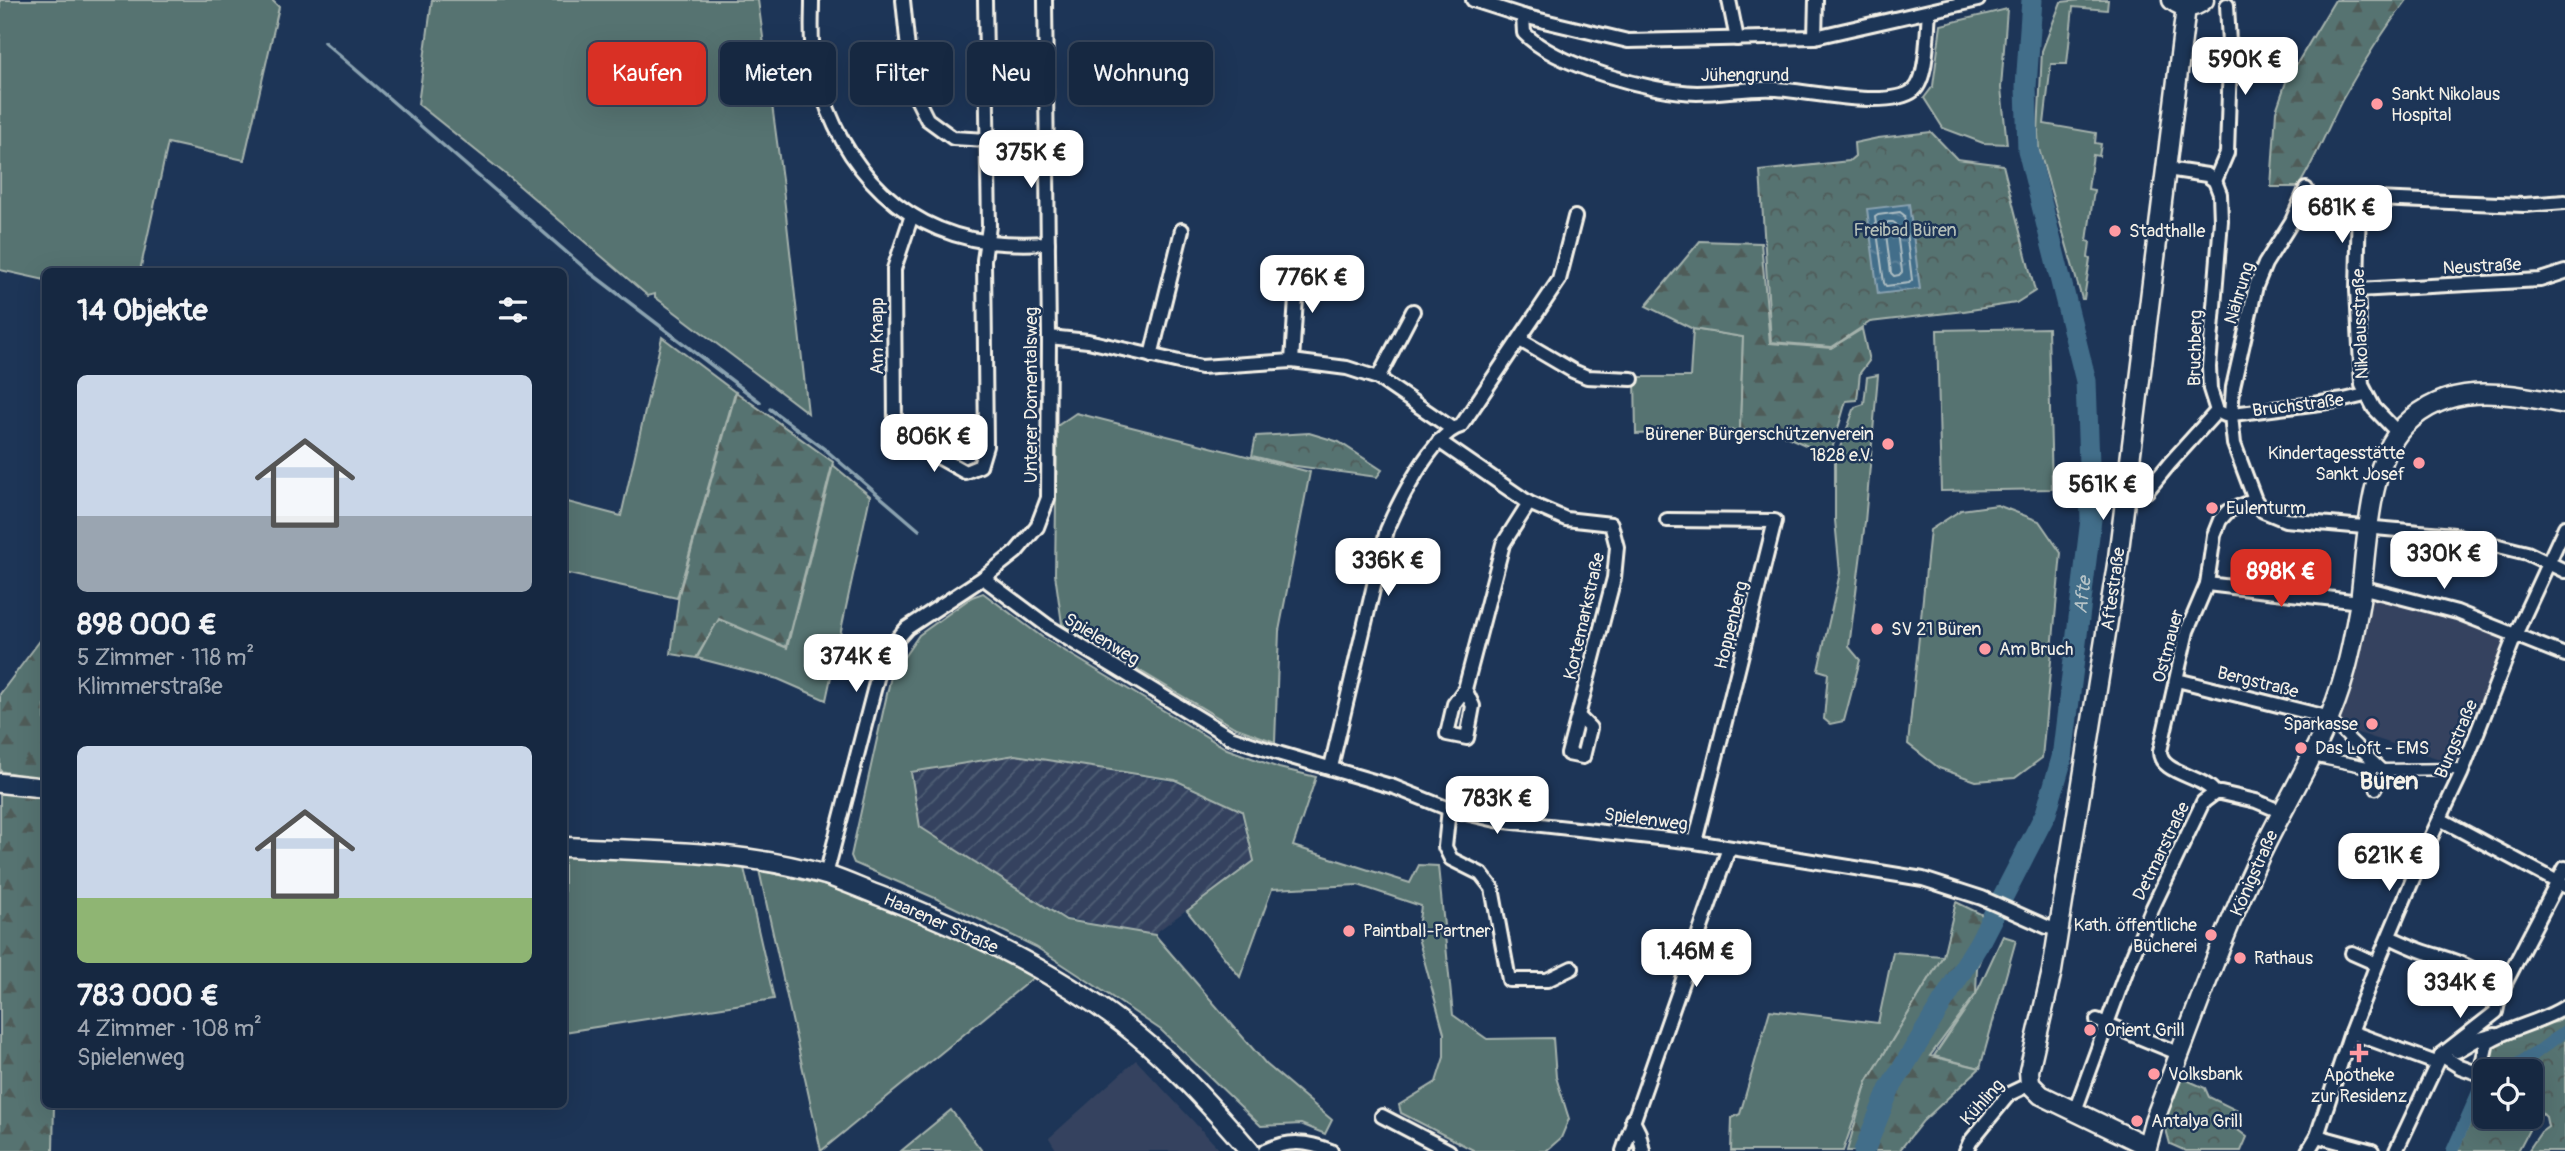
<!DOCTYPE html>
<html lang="de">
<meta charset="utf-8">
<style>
:root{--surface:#162841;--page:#1f3048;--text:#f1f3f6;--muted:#9ea6b1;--line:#35445a;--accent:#d93025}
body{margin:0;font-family:Pangolin,sans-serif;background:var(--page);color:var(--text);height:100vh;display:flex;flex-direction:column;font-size:26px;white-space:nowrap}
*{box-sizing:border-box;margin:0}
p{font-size:23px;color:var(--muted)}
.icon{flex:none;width:38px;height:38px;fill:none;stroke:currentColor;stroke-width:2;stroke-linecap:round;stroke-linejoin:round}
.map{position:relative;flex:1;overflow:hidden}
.side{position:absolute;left:42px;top:268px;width:525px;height:840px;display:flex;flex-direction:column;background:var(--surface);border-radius:10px;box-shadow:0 7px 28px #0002,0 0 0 2px var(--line)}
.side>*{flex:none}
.banner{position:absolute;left:588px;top:42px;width:665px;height:63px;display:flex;gap:14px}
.fabs{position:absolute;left:2473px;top:1059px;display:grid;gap:14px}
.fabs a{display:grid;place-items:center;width:70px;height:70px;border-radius:10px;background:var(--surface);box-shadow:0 7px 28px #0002,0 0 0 2px var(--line);font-size:35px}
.price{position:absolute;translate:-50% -60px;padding:0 16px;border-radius:14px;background:#fff;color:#222;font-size:23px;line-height:46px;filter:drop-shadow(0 2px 4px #0008)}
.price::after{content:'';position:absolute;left:50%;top:42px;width:21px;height:16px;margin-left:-10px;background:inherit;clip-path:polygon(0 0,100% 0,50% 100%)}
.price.selected{background:var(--accent);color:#fff}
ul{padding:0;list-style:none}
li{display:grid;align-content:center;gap:14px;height:371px;padding:0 35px}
li span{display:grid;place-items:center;height:217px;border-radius:10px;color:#555}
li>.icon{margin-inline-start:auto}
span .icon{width:126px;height:126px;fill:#fffc;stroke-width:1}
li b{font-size:30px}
h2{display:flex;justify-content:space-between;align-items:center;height:84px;padding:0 35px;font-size:30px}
.tag{padding:0 24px;border-radius:10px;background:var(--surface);box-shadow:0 7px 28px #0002,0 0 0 2px var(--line);font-size:24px;line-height:63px}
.tag.selected{background:var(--accent);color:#fff}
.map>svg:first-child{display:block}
.built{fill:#34435f}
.industrial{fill:url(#industrial-furrows)}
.grass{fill:#567371;stroke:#a5b2ac;stroke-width:2}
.forest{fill:url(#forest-firs);stroke:#a5b2ac;stroke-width:2}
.park{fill:url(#park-crowns);stroke:#a5b2ac;stroke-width:2}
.water{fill:url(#water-ripples);stroke:#8aa2b0;stroke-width:2}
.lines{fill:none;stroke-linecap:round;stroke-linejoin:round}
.shore{stroke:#adbdc2;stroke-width:2}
.stream{stroke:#8aa2b0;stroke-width:3.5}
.canal{stroke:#436e8a;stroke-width:12}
.river{stroke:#436e8a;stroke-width:21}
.pedestrian-casing{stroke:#f4f1e8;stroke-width:15}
.minor-casing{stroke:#f4f1e8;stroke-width:18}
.secondary-casing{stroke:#f4f1e8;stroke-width:23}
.pedestrian{stroke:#1d3557;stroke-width:10}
.minor{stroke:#1d3557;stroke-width:12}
.secondary{stroke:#1d3557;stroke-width:18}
.poi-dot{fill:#ff9aa2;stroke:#1d3557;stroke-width:2.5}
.labels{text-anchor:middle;stroke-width:5;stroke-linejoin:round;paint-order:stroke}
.street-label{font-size:18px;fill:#f4f1e8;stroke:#1d3557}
.poi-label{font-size:18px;fill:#f4f1e8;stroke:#1d3557;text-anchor:start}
.park-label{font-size:18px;fill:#b5bfb8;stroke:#1d3557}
.water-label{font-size:19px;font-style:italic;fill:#b6c3c7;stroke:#1d3557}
.district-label{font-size:24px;font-weight:bold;fill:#f4f1e8;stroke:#1d3557}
</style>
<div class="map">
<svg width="2565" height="1151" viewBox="0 0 2565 1151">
<defs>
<pattern id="industrial-furrows" width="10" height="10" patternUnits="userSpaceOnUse" patternTransform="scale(1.75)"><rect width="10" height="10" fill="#34435f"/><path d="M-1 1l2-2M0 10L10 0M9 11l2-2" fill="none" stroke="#525f76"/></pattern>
<pattern id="forest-firs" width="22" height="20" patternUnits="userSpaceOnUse" patternTransform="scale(1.75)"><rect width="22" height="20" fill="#567371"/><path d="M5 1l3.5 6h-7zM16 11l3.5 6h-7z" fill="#4f5b59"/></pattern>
<pattern id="park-crowns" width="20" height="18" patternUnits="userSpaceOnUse" patternTransform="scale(1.75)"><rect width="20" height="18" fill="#567371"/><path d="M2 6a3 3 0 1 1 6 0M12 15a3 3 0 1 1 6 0" fill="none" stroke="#4f5b59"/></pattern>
<pattern id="water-ripples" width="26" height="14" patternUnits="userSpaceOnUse" patternTransform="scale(1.75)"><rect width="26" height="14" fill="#436e8a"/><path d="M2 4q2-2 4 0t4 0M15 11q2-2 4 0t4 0" fill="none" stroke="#5f839a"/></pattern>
</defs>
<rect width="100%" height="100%" fill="#1d3557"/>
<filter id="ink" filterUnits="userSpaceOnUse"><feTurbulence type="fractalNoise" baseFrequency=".0143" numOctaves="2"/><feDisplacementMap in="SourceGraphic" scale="14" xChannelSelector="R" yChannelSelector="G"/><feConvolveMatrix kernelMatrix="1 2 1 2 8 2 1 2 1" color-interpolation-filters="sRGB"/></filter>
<g filter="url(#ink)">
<g class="built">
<polygon points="2368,594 2455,616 2507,634 2499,665 2459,765 2336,726 2356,668"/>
<polygon points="1136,1060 1221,1151 1057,1151 1049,1138"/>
</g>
<polygon class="industrial" points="1015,755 1175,782 1240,811 1253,860 1154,934 1066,918 920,827 913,772"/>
<g class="grass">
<polygon points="0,0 272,0 279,7 244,160 168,143 140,271 46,271 45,280 0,270"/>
<polygon points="432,0 758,0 782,179 808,413 655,297 655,294 648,296 509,177 418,104"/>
<polygon points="2080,0 2108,0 2107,10 2073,7 2067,64 2051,64 2044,124 2096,133 2095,143 2101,144 2099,156 2093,155 2088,189 2094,190 2087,241 2090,242 2088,258 2090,259 2084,299 2082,299 2039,149 2038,133 2042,51 2061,2"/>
<polygon points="2007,9 2001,88 2007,144 1983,143 1943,128 1924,98 1933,86 1941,25"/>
<polygon points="2048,328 2052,489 1941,491 1937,330"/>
<polygon points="1693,329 1743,337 1740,430 1636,434 1635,377 1690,377"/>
<polygon points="662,337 735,392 677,598 564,573 564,501 621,516"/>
<polygon points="1878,375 1865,522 1849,647 1860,660 1844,721 1830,724 1824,719 1828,673 1818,670 1840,573 1835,520 1835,461 1855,407 1864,404 1867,377"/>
<polygon points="1076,413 1310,472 1279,631 1275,742 1234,727 1062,624 1055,574 1057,426"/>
<polygon points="833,465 870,496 826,700 778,679 697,658 718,619 787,648"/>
<polygon points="1997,505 2039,521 2061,553 2042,758 2015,778 1976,781 1939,768 1908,744 1930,530 1961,510"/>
<polygon points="983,593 1042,637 1227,749 1279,768 1316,777 1293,846 1410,883 1419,865 1438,866 1453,1015 1487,1039 1553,1038 1556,1077 1569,1119 1561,1138 1546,1151 1475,1151 1401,1113 1399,1105 1436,1082 1444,1057 1444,1033 1417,934 1421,906 1358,885 1272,889 1240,977 1187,911 1254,861 1242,811 1175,780 1015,755 911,772 920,827 1066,920 1155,935 1266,1064 1332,1120 1325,1134 1301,1124 1261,1126 1161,1030 1091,983 1036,947 935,898 854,863 851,856 891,676 919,635 972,597"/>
<polygon points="564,854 639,857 744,868 774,999 564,1032"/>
<polygon points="759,870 844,890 935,923 1034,977 821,1151"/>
<polygon points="2003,936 2016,940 1980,1068 1934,1056 1976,994"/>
<polygon points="1893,952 1943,956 1867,1082 1843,1151 1731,1151 1732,1118 1740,1114 1770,1010 1878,1023"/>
<polygon points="951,1110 982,1151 901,1151"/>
</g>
<g class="forest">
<path d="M2335,0h72c-24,31 -46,66 -65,100 -15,29 -26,59 -44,87h-27l5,-76 10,-29z"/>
<polygon points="1700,241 1761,243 1770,343 1831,348 1862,329 1869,361 1860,373 1857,400 1846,401 1830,456 1772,430 1740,430 1743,337 1693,329 1646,306"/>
<polygon points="736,392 833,462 786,647 719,619 696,658 671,654 679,594"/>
<polygon points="45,634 45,780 0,771 0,694"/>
<polygon points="0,792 45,797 46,1104 54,1104 53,1151 0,1151"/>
<polygon points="1956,902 1995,921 1977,968 1976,994 1930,1056 1980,1068 1923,1121 1899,1151 1847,1151 1867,1082 1943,956"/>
</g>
<g class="park">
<polygon points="1931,132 1957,159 2003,165 2035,291 2016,303 1964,311 1870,322 1832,347 1771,342 1760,171 1849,161 1855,156 1854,143 1878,138"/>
<polygon points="1309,433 1339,442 1382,470 1377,477 1289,465 1252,456 1256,436"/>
<polygon points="2565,1016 2565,1151 2528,1151 2541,1132 2548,1127 2546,1117 2531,1102 2530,1071 2488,1071 2491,1046 2529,1025 2557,1022"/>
<polygon points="2182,1078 2205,1088 2209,1097 2238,1111 2229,1123 2247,1137 2241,1151 2186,1151 2170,1144 2164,1122"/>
<polygon points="2485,1089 2485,1116 2524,1117 2529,1130 2518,1151 2457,1151"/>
</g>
<polygon class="water" points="1909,204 1920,289 1878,294 1867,209"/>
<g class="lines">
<g class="shore">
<polygon points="1900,212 1904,215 1912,280 1909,283 1886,286 1884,283 1875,217 1878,215"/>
<polygon points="1888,222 1893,222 1896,224 1902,272 1899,275 1894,276 1891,273 1885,226"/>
</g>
<g class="stream">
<polyline points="324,42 588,271 760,402"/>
<polyline points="770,409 827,451 919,530"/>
</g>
<g class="canal">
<polyline points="2505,1071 2536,1053 2565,1031"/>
<polyline points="2452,1151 2481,1085 2485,1082"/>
</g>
<path class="river" id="s1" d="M1864,1151l25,-61 90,-147 67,-130 16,-55 29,-239 -5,-138 -58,-231 -2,-63 6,-87"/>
<defs>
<g id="pedestrian">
<polyline points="2331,718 2336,726 2382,770"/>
<polyline points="2312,756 2383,770 2463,769"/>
<polyline points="2376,789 2383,770"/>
</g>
<g id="minor">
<path d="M812,0c0,19 -2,40 2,59 17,93 77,170 175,183 20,2 39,2 59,1"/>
<polyline points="903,0 912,89 927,119 953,138 987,140"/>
<polyline points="1473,0 1523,16 1628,41 1815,37 1978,0"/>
<polyline points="1729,0 1737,39"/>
<path d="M1523,16l1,17c32,33 127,59 173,60 27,0 54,-6 80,-4 32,2 112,21 137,1 14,-12 13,-60 15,-78"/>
<polyline points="1815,37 1816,0"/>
<polyline points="2167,169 2207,175 2215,181 2220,194 2221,221 2209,367 2210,389 2217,411 2225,415 2344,400 2365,395"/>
<polyline points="2215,181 2227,153 2230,62 2227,5"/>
<polyline points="2306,189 2292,221 2265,264 2256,286 2233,387 2231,415 2234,444 2255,500 2263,511 2285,520 2454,535 2527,553 2565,571"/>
<polyline points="912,215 894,269 895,433 965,472 980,466 986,446 984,260 989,226 985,0"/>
<polyline points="2357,290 2540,280 2565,272"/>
<polyline points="1049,337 1088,341 1201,367 1292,361 1347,368 1378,378 1451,428"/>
<polyline points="1520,340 1573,371 1587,377 1632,379"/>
<polyline points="1151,356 1182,230"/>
<polyline points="1292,361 1298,267"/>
<polyline points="1378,378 1413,311"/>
<polyline points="2398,433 2374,408 2362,385 2357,290 2359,202 2375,199 2524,205 2565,202"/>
<polyline points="1439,441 1529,503 1566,519 1611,524 1617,547 1614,578 1568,754 1583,757 1590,728 1579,717"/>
<polyline points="2147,491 2170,463 2217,411"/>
<polyline points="1667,520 1775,521 1695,842"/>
<polyline points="983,578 1049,627 1230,737 1281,754 1394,787 1449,809 1496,820 1695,842 1923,879 1982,898 2047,927 2059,930"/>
<polyline points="2207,584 2360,602"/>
<polyline points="2361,587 2457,612 2565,655"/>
<polyline points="2177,680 2331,718"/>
<polyline points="1465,689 1473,706 1467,738 1447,734 1454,704 1465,689 1503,544 1529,503"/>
<path d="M1331,767l56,-237c11,-26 46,-97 74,-104l98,-146 16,-63"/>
<path d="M2215,793c-12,-18 -56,-19 -55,-42l27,-120 20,-47 7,-49 6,-15 8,-9 27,-11"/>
<polyline points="1449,809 1445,847 1451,859 1481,874 1492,888 1509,980 1547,980 1572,968"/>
<polyline points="2440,819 2565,886"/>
<polyline points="826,875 880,667 891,646 907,628 983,578 1016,552 1037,527 1048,498 1049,337 1045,0"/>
<path d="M2389,937c12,5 24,11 36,15 35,11 49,12 75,41"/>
<polyline points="2352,953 2377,964"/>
<polyline points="2097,1020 2180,1054"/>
<polyline points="2351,1032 2436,1063"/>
<polyline points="2457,1051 2476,1040 2495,1035"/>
<path d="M2441,1055l19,12 20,7 7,-32c25,-16 53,-19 78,-35"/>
<polyline points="2075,1111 2127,969 2152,909 2203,802 2215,793 2221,793 2256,801 2282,812"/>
<polyline points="1382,1116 1449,1151"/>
<polyline points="1632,1119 1639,1133 1643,1151"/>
<polyline points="2317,1136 2372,1151"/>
<path d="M1265,1151c23,-11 42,-10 66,0"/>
<polyline points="1623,1151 1729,848"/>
<polyline points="1966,1151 1970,1142 2009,1094 2030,1084"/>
<polyline points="2308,1151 2317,1136 2351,1032 2377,964 2426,848 2461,774 2516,633 2565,527"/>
<polyline points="2396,1151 2441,1055 2496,1012 2500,993 2565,868"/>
</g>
<g id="secondary">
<path d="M2172,0c11,9 22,9 32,0"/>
<polyline points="0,783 46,788"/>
<path d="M564,847c87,4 177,3 262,28 18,6 36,14 54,21 92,34 197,86 271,151 36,32 68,68 99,104"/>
<polyline points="2147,1146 2041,1095 2030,1084 2029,1071 2052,971 2118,558 2186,7"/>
<path d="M2146,1151l8,-30c34,-87 64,-176 104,-261 30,-64 70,-122 88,-191 6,-22 10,-45 14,-68 7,-52 7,-137 45,-176 46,-46 104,-31 160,-21"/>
</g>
</defs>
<use href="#pedestrian" class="pedestrian-casing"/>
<use href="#minor" class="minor-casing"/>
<use href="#secondary" class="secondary-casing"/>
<use href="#pedestrian" class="pedestrian"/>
<use href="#minor" class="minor"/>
<use href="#secondary" class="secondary"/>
</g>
</g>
<g class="poi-dot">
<circle cx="2377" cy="104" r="7"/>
<circle cx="2115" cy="231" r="7"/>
<circle cx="1888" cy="444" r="7"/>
<circle cx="2419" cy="463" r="7"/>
<circle cx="2212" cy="508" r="7"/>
<circle cx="1877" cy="629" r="7"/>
<circle cx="1985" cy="649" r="7"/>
<circle cx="2372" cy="724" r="7"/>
<circle cx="2301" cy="748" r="7"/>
<circle cx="1349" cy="931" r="7"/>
<circle cx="2211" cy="935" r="7"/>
<circle cx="2240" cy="958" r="7"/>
<circle cx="2090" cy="1030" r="7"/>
<path d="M2355.5 1042.5h7v7h7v7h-7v7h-7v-7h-7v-7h7z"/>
<circle cx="2154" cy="1074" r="7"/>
<circle cx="2137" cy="1121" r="7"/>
</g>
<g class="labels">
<g class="street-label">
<text x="1745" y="81">Jühengrund</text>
<text transform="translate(2482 266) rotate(-3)" y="6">Neustraße</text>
<text transform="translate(2239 293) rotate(-73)" y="6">Nährung</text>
<text transform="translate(2360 324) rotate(-92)" y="6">Nikolausstraße</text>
<text transform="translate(877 336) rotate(-90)" y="6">Am Knapp</text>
<text transform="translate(2195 348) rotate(-89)" y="6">Bruchberg</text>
<text transform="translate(1031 395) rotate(-90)" y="6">Unterer Domentalsweg</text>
<text transform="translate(2298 405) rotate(-7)" y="6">Bruchstraße</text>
<text transform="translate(2113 589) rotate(-82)" y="6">Aftestraße</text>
<text transform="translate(1584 616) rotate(-77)" y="6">Kortemarkstraße</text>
<text transform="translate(1731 625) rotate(-76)" y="6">Hoppenberg</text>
<text transform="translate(1102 639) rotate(31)" y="6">Spielenweg</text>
<text transform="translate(2168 646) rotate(-75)" y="6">Ostmauer</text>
<text transform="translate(2258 682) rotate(14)" y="6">Bergstraße</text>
<text transform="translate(2456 739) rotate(-67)" y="6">Burgstraße</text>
<text transform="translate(1646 819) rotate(7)" y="6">Spielenweg</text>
<text transform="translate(2161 851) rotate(-64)" y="6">Detmarstraße</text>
<text transform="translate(2254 873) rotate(-66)" y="6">Königstraße</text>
<text transform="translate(941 923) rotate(24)" y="6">Haarener Straße</text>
<text transform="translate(1982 1102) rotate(-48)" y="6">Kühling</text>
</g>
<g class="poi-label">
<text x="2391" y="100">Sankt Nikolaus<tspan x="2391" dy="21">Hospital</tspan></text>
<text x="2129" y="237">Stadthalle</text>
<text x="1874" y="440" text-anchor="end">Bürener Bürgerschützenverein<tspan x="1874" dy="21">1828 e.V.</tspan></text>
<text x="2405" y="459" text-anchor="end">Kindertagesstätte<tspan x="2405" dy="21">Sankt Josef</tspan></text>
<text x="2226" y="514">Eulenturm</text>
<text x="1891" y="635">SV 21 Büren</text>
<text x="1999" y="655">Am Bruch</text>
<text x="2358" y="730" text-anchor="end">Sparkasse</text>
<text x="2315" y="754">Das Loft - EMS</text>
<text x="2197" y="931" text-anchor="end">Kath. öffentliche<tspan x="2197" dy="21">Bücherei</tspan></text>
<text x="1363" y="937">Paintball-Partner</text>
<text x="2254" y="964">Rathaus</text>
<text x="2104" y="1036">Orient Grill</text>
<text x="2168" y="1080">Volksbank</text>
<text x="2359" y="1081" text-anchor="middle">Apotheke<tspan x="2359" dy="21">zur Residenz</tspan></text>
<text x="2151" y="1127">Antalya Grill</text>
</g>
<g class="park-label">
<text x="1905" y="236">Freibad Büren</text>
</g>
<g class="water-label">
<text dy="7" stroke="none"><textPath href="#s1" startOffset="606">Afte</textPath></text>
</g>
<g class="district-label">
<text x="2389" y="789">Büren</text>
</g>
</g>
</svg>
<div class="fabs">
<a><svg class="icon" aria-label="locate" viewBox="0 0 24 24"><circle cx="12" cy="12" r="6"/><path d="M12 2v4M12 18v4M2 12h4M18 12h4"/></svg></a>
</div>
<b class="price" style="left:2245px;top:97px">590K €</b>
<b class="price" style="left:1031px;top:190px">375K €</b>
<b class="price" style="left:2342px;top:245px">681K €</b>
<b class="price" style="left:1312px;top:315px">776K €</b>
<b class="price" style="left:934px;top:474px">806K €</b>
<b class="price" style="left:2103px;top:522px">561K €</b>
<b class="price" style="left:2444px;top:591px">330K €</b>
<b class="price" style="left:1388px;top:598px">336K €</b>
<b class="price selected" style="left:2281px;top:609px">898K €</b>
<b class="price" style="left:856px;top:694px">374K €</b>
<b class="price" style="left:1497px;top:836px">783K €</b>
<b class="price" style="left:2389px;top:893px">621K €</b>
<b class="price" style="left:1696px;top:989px">1.46M €</b>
<b class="price" style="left:2460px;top:1020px">334K €</b>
<div class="banner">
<a class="tag selected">Kaufen</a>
<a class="tag">Mieten</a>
<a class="tag">Filter</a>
<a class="tag">Neu</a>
<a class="tag">Wohnung</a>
</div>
<section class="side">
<h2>14 Objekte<svg class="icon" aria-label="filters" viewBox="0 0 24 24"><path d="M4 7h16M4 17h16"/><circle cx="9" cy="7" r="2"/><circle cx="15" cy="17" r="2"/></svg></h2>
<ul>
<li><span style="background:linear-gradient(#c9d6e8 65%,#9aa5b1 0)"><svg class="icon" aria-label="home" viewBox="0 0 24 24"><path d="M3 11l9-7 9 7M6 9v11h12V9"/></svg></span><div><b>898 000 €</b><p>5 Zimmer · 118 m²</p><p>Klimmerstraße</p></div></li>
<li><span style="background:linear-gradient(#c9d6e8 70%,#8fb573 0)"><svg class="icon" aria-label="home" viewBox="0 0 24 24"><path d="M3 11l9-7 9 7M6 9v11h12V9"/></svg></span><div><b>783 000 €</b><p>4 Zimmer · 108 m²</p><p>Spielenweg</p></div></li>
</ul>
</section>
</div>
